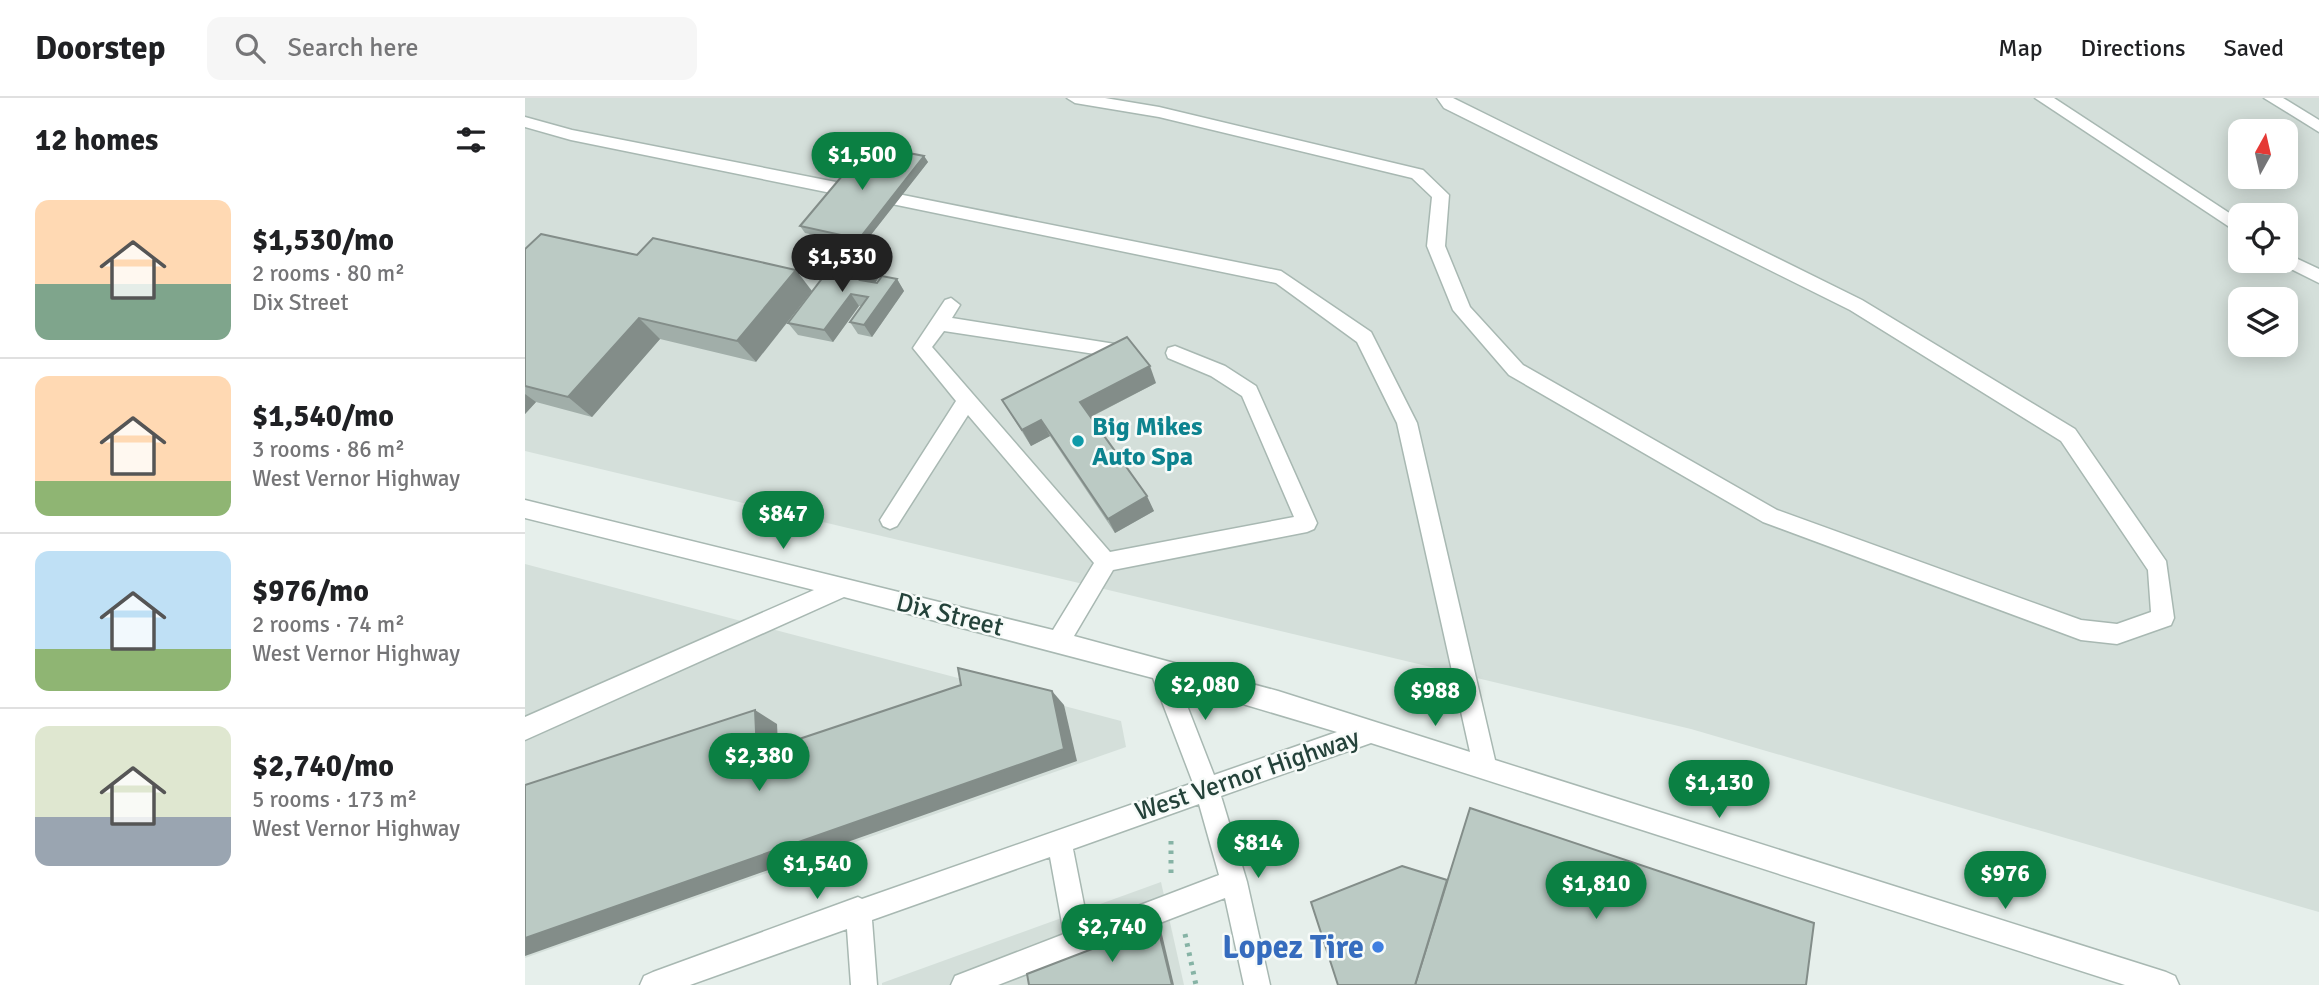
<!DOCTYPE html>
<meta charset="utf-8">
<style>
:root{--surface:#fff;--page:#f6f6f6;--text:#202124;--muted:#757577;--line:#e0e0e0;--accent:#0b8043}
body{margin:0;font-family:Signika,sans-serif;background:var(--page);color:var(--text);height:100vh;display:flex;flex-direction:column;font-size:26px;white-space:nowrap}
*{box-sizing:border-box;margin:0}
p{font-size:23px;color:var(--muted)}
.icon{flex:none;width:38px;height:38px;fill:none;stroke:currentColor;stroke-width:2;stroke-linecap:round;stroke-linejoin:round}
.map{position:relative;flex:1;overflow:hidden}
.sheet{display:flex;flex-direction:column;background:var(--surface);width:525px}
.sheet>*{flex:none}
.needle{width:46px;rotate:8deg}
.fabs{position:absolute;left:1703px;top:21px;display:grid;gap:14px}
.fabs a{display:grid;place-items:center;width:70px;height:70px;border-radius:14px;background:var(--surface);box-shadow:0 4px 18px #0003;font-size:35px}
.price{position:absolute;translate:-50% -60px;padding:0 16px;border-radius:24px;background:var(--accent);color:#fff;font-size:23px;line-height:46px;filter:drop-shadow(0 2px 4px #0008)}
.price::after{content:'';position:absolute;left:50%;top:42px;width:21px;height:16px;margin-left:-10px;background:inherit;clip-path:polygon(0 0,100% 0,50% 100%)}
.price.on{background:#222;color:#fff}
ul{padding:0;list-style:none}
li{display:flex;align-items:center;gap:21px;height:175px;padding:0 35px}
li+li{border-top:2px solid var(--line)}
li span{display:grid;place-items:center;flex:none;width:196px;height:140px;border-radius:14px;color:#555}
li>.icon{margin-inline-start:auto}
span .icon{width:84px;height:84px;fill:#fffc;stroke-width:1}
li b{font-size:30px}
h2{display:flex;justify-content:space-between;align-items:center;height:84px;padding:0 35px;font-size:30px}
header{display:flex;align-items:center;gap:42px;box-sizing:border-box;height:98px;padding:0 35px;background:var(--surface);border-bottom:2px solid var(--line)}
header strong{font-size:33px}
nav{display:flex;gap:38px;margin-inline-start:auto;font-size:24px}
.search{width:490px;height:63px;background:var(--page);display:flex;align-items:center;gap:18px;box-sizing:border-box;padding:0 24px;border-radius:14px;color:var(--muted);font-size:26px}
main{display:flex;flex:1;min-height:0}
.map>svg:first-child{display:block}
.built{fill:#d4dfda;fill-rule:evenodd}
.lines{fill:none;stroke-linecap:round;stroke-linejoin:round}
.minor-casing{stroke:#a8b8b2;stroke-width:3}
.path{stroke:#86b3a5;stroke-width:5;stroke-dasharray:3.5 6;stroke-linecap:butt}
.minor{fill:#fff;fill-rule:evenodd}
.wall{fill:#a1aea9}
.shaded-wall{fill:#838d89}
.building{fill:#bbcac4;stroke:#838d89;stroke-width:2}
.culture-dot{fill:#0f9aa8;stroke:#f7fbf9;stroke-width:2.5}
.shop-dot{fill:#3f7fe0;stroke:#f7fbf9;stroke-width:2.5}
.labels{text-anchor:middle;stroke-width:5;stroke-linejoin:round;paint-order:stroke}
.culture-label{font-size:26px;font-weight:bold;fill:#0d838f;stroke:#f7fbf9;text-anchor:start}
.street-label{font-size:26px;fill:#24423a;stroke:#f7fbf9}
.near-shop-label{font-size:32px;font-weight:bold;fill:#366cbe;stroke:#f7fbf9;text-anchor:end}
</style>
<header>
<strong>Doorstep</strong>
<div class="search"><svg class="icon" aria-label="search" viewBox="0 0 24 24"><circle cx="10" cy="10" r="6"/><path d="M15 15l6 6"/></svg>Search here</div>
<nav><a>Map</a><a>Directions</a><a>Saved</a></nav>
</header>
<main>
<section class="sheet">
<h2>12 homes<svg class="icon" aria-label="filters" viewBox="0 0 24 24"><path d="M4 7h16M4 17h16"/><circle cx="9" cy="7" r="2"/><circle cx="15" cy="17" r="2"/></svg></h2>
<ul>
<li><span style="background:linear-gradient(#ffd9b3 60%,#7fa58c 0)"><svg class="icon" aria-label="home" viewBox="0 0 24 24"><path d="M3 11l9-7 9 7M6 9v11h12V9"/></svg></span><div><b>$1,530/mo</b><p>2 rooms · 80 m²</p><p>Dix Street</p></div></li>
<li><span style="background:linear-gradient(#ffd9b3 75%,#8fb573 0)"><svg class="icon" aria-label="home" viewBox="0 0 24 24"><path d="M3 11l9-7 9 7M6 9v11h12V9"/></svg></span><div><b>$1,540/mo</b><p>3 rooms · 86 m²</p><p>West Vernor Highway</p></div></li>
<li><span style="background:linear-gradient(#bfe0f5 70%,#8fb573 0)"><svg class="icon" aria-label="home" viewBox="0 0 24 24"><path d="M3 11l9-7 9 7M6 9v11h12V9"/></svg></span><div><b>$976/mo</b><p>2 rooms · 74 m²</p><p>West Vernor Highway</p></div></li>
<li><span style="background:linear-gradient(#dfe7d0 65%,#9aa5b1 0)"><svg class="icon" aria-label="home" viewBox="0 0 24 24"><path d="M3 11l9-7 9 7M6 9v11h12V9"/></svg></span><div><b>$2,740/mo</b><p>5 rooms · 173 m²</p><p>West Vernor Highway</p></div></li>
</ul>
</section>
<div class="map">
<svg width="1794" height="887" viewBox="0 0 1794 887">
<rect width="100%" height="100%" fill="#e6efeb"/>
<g class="built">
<path d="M0,0h1794v814l-628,-183 -1166,-278zM1715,33h45v46h-45zM1715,117h45v46h-45zM1715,201h45v46h-45z"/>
<polygon points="0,466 596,623 601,649 0,860"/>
<polygon points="636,784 659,887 357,887 357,885"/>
</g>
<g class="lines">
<defs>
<g id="minor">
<polygon points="542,0 580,0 634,9 898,72 924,97 920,148 945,209 998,267 1252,412 1556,522 1592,526 1626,514 1623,472 1536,343 1325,212 919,10 912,0 928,0 1337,202 1550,331 1641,463 1649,520 1646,527 1592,546 1556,542 1238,424 984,277 928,212 902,148 907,99 887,80 634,19 550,5"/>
<polygon points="1510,0 1529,0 1715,122 1715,136"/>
<polygon points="1739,0 1758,0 1794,22 1794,34"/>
<polygon points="0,19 47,32 316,85 324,91 316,97 46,42 0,29"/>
<path d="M373,96l383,77 90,61 46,91 78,337 671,212 9,4 4,9h-54l-754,-242 -150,53 26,86 23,103h-26l-19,-87 -227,87h-47l4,-9 109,-42 -14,-77 -178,63 5,65h-26l-4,-56 -157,56h-50l4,-9 9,-4 205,-75 4,2 331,-116 -40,-105 -309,-81 -319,143v-23l289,-127 -289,-72v-18l528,130 41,-67 -126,-148 -71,111 -7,3 -7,-3 -3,-6 76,-119 -43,-53 32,-48 6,-2 9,7 -8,13 163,26 2,5 -9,7 -164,-25 -12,16 178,205 184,-35 -52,-121 -31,-20 -43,-18 -2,-5 2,-5 7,-2 50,20 31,20 61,137 -3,6 -7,3 -194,38 -39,66 204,55 192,61 -73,-329 -40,-81 -81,-59 -384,-79 -2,-4zM654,587l158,47 -123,43zM674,706l20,71 -131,50 -15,-76z"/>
<polygon points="1760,155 1794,171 1794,185 1754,165 1752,163 1760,163"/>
</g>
</defs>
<use href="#minor" class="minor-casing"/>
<g class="path">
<polyline points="646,743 646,777"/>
<polyline points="660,836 671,887"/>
</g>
<use href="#minor" class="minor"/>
</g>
<g class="wall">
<polygon points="399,58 403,64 338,147 280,135 275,128"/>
<polygon points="128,140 231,264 135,241 67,319 11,304 0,316 0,151 112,157"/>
<polygon points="356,176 350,185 372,181 379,193 347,239 333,236 325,224 336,208 334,208 308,244 273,237 263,225"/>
<polygon points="631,285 566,319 629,413 590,435 525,338 506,348 477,302"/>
</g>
<g class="shaded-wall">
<polygon points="399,58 403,64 338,147 334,141"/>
<polygon points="348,164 356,176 344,194 335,182"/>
<polygon points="271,172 287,193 231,264 212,243"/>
<polygon points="372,181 379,193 347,239 339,227"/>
<polygon points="326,196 334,208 308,244 299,232"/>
<polygon points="114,220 135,241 67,319 43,299"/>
<polygon points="625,268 631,285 563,320 555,304"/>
<polygon points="0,296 11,304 0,316"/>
<polygon points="516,322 525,338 506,348 497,332"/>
<polygon points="622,398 629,413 590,435 583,421"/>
<polygon points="527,593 539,607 552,663 0,858 0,840"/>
<polygon points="230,612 252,626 254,667 232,655"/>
<polygon points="632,826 635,828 649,887 647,887"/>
</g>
<g class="building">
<polygon points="343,47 399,58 334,141 275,128"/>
<polygon points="16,136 112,157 128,140 271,172 212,243 114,220 43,299 0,288 0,151"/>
<polygon points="315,157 348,164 335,182 352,185 357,178 372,181 339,227 325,224 343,199 326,196 299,232 263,225"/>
<polygon points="602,239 625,268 555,304 622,398 583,421 516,322 497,332 477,302"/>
<polygon points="433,570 527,593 539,651 0,840 0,687 230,612 232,655 436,587"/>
<polygon points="945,710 1289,825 1281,887 890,887"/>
<polygon points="877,768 922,782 890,887 813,887 786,804"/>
<polygon points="632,826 647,887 504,887 502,876"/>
</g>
<circle class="culture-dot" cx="553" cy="343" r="7"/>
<circle class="shop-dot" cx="853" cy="849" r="7"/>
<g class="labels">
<g class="culture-label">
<text x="567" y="337">Big Mikes<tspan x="567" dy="30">Auto Spa</tspan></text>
</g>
<g class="street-label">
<text transform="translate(425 516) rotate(14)" y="9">Dix Street</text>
<text transform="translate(722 676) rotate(-19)" y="9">West Vernor Highway</text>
</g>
<g class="near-shop-label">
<text x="839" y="860">Lopez Tire</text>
</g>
</g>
</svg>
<div class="fabs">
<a><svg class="needle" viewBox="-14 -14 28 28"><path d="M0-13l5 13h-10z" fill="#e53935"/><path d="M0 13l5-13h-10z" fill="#757577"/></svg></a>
<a><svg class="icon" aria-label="locate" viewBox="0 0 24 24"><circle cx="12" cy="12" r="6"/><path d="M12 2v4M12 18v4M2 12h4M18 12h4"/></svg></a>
<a><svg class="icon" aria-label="layers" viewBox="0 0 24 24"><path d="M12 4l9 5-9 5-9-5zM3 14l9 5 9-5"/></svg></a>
</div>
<b class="price" style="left:337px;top:94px">$1,500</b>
<b class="price on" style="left:317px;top:196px">$1,530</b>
<b class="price" style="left:258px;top:453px">$847</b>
<b class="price" style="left:680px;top:624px">$2,080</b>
<b class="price" style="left:910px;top:630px">$988</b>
<b class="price" style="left:234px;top:695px">$2,380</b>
<b class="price" style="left:1194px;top:722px">$1,130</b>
<b class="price" style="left:733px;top:782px">$814</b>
<b class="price" style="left:292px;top:803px">$1,540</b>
<b class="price" style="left:1480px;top:813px">$976</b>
<b class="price" style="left:1071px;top:823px">$1,810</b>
<b class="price" style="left:587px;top:866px">$2,740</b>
</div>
</main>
